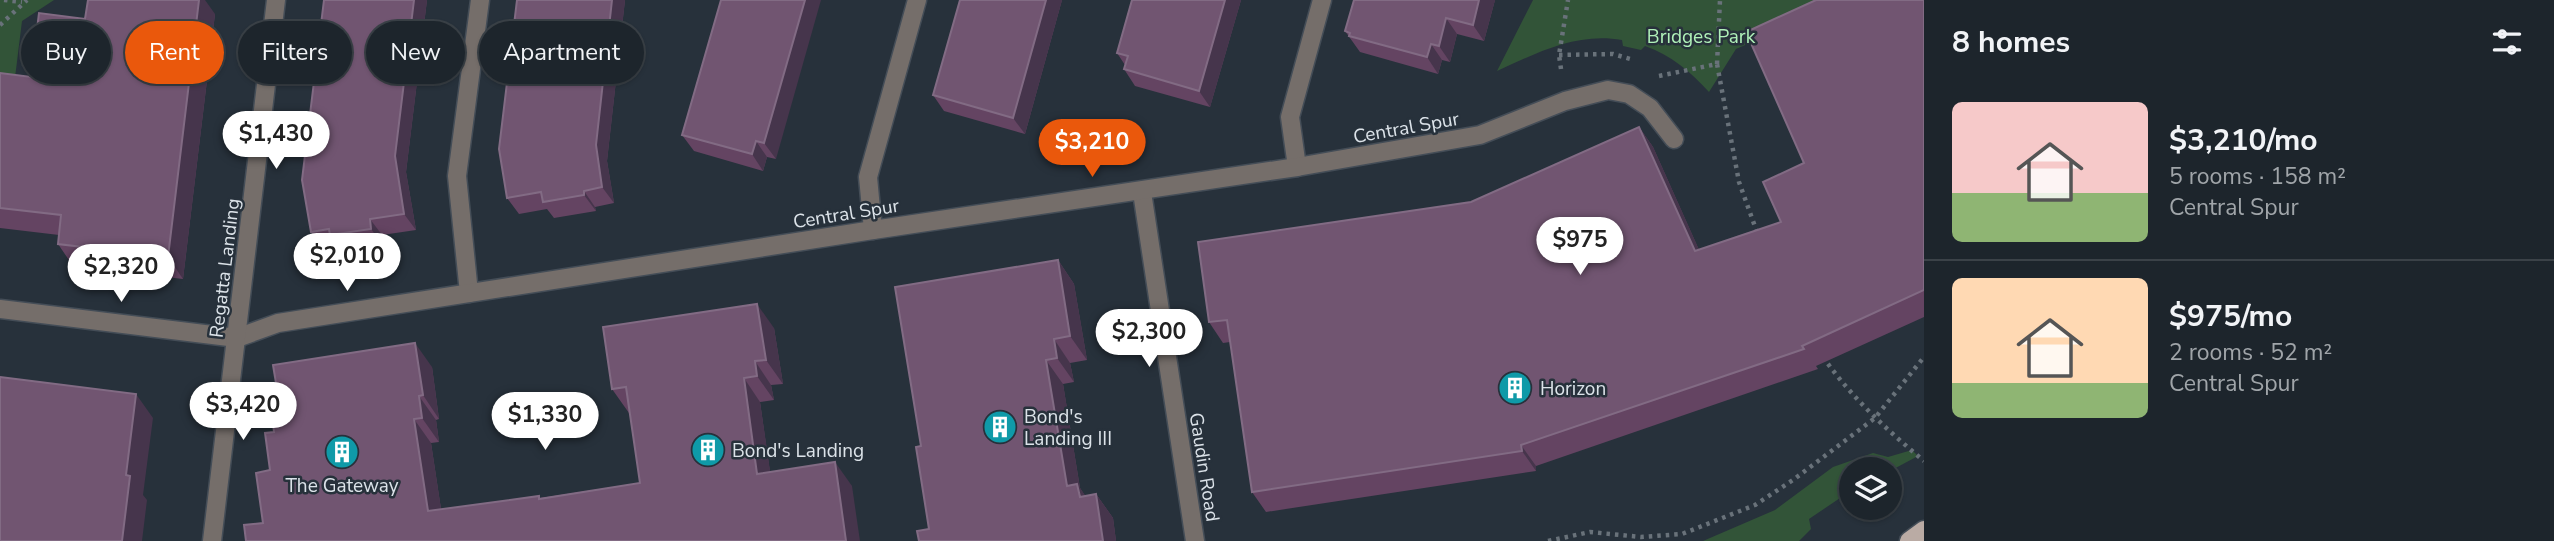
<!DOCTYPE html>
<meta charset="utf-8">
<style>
:root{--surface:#1d252c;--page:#252d34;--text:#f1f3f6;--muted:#a0a5a9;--line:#3b4248;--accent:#ea580c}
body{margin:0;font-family:"Nunito Sans",sans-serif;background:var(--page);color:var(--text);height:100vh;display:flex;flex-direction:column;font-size:26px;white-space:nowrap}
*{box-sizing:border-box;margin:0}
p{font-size:23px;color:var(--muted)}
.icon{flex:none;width:38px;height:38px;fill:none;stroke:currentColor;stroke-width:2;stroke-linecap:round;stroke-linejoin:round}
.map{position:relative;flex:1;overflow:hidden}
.details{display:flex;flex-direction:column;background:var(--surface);width:630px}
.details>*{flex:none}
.top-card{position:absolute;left:21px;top:21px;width:665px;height:63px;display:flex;gap:14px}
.controls{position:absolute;left:1839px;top:457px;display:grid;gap:14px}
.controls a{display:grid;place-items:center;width:63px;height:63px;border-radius:50%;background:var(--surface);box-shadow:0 2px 5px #0004,0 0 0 2px var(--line);font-size:35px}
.price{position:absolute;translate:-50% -60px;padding:0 16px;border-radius:24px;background:#fff;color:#222;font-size:23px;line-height:46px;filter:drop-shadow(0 2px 4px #0008)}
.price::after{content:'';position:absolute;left:50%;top:42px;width:21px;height:16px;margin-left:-10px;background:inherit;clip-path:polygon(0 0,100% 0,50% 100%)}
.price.current{background:var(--accent);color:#fff}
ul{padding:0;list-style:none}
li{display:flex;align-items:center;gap:21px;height:175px;padding:0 28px}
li+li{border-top:2px solid var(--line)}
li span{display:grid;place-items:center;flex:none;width:196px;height:140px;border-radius:10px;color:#555}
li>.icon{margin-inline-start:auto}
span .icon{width:84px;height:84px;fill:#fffc;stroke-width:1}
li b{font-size:30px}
h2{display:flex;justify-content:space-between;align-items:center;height:84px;padding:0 28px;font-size:30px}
.tag{padding:0 24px;border-radius:32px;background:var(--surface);box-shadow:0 2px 5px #0004,0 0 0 2px var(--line);font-size:24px;line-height:63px}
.tag.current{background:var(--accent);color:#fff}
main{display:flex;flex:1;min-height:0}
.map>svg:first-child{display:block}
.green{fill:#325438}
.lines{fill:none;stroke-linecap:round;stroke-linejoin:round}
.minor-casing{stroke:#444d57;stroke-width:21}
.major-casing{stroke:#444d57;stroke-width:21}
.path{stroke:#69727a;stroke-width:4.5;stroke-dasharray:3.5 5;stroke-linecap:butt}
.minor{stroke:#756e6a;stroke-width:18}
.major{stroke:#baaba4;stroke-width:18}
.wall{fill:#644462}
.shaded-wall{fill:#46354c}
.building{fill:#715571;stroke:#826b84;stroke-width:2}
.labels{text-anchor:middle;stroke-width:5;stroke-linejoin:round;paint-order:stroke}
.park-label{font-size:19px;fill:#b0f1b9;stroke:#27313b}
.street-label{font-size:19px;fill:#dce3e9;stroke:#27313b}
.poi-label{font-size:19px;fill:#dce3e9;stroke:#27313b;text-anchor:start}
</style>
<main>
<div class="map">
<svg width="1924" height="541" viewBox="0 0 1924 541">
<rect width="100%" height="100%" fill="#27313b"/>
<g class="green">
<polygon points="0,0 54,0 22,21 0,199"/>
<path d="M1533,0h316l-113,49 -27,43c-18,-20 -38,-37 -64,-46l-4,4 -18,-4 -1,-6c-46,-8 -85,13 -125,31z"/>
<polygon points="1912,450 1918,456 1890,471 1890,469 1852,469 1851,498 1846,494 1809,519 1811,529 1799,541 1703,541 1775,510 1833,467 1873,453 1888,457"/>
</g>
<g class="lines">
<defs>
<g id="minor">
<polyline points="1297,167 1290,117 1322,0"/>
<polyline points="1142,192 1195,541"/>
<polyline points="873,230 868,177 917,0"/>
<polyline points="469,293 457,176 480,0"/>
<polyline points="0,309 237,338 278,323 873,230 1297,167 1480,135 1565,101 1608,90 1629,94 1650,108 1674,139"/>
<polyline points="212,541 276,0"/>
</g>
<polyline id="major" points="1909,541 1924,530"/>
</defs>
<use href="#minor" class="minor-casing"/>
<use href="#major" class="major-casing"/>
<g class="path">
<polyline points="4,0 22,2"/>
<polyline points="0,25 27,0"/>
<polyline points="1559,55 1613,54 1634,60"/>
<polyline points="1717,64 1720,0"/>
<polyline points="1561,69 1559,55 1568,0"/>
<polyline points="1659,76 1717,64 1739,182 1758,235"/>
<path d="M1823,357c28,40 64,73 101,104"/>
<polyline points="1548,541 1590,532 1641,537 1682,534 1755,505 1793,480 1875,418 1924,357"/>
</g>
<use href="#minor" class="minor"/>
<use href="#major" class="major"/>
</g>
<g class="wall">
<polygon points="324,0 427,0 406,172 416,230 382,235 383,245 341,251 337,246 322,248 311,232"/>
<polygon points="517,0 625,0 607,161 614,203 595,207 596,211 554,218 547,209 519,214 507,198"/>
<polygon points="721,0 776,159 767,157 763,171 694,151 682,135"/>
<polygon points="960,0 1062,0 1025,134 944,111 933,95"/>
<polygon points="1132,0 1241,0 1210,107 1135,86 1124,69 1125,65 1117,53"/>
<polygon points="1495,0 1484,41 1457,34 1450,62 1442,60 1438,74 1360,52 1345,31"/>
<polygon points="1924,0 1924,317 1816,366 1818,369 1536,466 1536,471 1266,512 1252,492 1230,342 1223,343 1209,322 1471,202 1639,127 1653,147 1699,250 1781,222 1804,163"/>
<polygon points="215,14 183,279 73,266 58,244 59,235 0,228 0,73 31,77 85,19"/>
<polygon points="1058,260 1074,284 1087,360 1070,363 1074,382 1063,384 1080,488 1085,496 1096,494 1113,518 1116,541 919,541 929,529 921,446"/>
<polygon points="774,328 783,384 771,385 774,400 760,402 770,472 852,486 263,523 274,432 280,407 432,367 439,419 436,420 439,442 431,443 441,509 540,498 640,483 630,413 629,413 612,389"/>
</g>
<g class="shaded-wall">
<polygon points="199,0 205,0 215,14 183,279 168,257"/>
<polygon points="414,0 427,0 406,172 416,230 404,214 395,156"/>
<polygon points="612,0 625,0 607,161 614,203 602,187 596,145"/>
<polygon points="805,0 821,0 776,159 764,143"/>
<polygon points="1046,0 1062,0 1025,134 1013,118"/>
<polygon points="1225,0 1241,0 1210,107 1199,91"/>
<polygon points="1479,0 1495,0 1484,41 1473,25"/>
<polygon points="1446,18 1457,34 1450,62 1439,46"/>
<polygon points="1431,44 1442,60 1438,74 1427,57"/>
<polygon points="1639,127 1653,147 1709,272 1695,251"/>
<polygon points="756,141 767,157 763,171 752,154"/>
<polygon points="584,191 595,207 596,211 584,195"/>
<polygon points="370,219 382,235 383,245 371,229"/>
<polygon points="1058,260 1074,284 1087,360 1070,336"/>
<polygon points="757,304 774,328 783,384 766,360"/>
<polygon points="1054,339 1070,363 1074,382 1057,358"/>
<polygon points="415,343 432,367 439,419 423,395"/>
<polygon points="1046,360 1063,384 1080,488 1094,508 1067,486"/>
<polygon points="755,361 771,385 774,400 757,376"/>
<polygon points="744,378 760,402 774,498 757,474"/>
<polygon points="136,394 153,418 143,495 147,500 142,541 122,541 126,475"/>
<polygon points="419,396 436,420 439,442 422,418"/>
<polygon points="414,419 431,443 445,535 428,511"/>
<polygon points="1521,445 1536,466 1536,471 1522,451"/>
<polygon points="835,462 852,486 860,541 846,541"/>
<polygon points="1096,494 1113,518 1116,541 1103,541"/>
</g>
<g class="building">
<polygon points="88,0 199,0 168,257 58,244 61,215 0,208 0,73 31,77 39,13 85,19"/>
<polygon points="324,0 414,0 395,156 404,214 370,219 371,229 330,235 329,229 311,232 302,180"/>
<polygon points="517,0 612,0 596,145 602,187 584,191 584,195 543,202 541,192 507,198 499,149"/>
<polygon points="721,0 805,0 764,143 756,141 752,154 682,135"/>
<polygon points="960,0 1046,0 1013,118 933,95"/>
<polygon points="1132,0 1225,0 1199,91 1124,69 1128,56 1117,53"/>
<polygon points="1354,0 1479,0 1473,25 1446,18 1439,46 1431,44 1427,57 1349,36 1350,33 1345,31"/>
<polygon points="1816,0 1924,0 1924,290 1802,346 1804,349 1521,445 1522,451 1252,492 1227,320 1209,322 1198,242 1471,202 1639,127 1695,251 1781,222 1763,182 1804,163 1746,32"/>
<polygon points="1058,260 1070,336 1054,339 1057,358 1046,360 1067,486 1077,484 1080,497 1096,494 1103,541 919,541 917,531 929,529 916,447 921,446 895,287"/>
<polygon points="757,304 766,360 755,361 757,376 744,378 757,474 835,462 846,541 246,541 244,525 263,523 256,473 270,470 265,433 274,432 271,408 280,407 273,365 415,343 423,395 419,396 422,418 414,419 428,511 539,496 539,499 640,483 626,387 612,389 603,327"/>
<polygon points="0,377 136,394 126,475 130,476 122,541 0,541"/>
</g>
<defs>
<symbol id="building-disc" viewBox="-11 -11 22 22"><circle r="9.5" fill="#0f9aa8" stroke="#27313b"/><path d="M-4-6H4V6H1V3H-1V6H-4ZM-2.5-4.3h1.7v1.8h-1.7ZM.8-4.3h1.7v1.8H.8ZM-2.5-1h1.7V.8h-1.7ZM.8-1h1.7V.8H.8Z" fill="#fff"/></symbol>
</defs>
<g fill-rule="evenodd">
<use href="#building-disc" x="1496" y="369" width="38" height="38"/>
<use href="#building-disc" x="981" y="408" width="38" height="38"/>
<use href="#building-disc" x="689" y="431" width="38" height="38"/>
<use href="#building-disc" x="323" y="433" width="38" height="38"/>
</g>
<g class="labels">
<g class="park-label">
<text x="1701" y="43">Bridges Park</text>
</g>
<g class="street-label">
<text transform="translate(1406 127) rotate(-10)" y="7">Central Spur</text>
<text transform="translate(846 213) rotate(-9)" y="7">Central Spur</text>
<text transform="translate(224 268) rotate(-83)" y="7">Regatta Landing</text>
<text transform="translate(1205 467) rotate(81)" y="7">Gaudin Road</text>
</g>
<g class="poi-label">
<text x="1540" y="395">Horizon</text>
<text x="1024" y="423">Bond's<tspan x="1024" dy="22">Landing III</tspan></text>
<text x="732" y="457">Bond's Landing</text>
<text x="342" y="492" text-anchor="middle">The Gateway</text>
</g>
</g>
</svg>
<div class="controls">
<a><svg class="icon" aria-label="layers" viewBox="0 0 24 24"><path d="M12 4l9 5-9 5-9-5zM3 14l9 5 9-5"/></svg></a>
</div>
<b class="price" style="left:276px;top:171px">$1,430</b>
<b class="price current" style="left:1092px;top:179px">$3,210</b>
<b class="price" style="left:1580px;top:277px">$975</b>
<b class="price" style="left:347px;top:293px">$2,010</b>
<b class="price" style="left:121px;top:304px">$2,320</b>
<b class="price" style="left:1149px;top:369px">$2,300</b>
<b class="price" style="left:243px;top:442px">$3,420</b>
<b class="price" style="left:545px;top:452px">$1,330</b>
<div class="top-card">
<a class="tag">Buy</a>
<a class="tag current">Rent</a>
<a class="tag">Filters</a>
<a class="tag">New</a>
<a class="tag">Apartment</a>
</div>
</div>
<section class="details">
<h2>8 homes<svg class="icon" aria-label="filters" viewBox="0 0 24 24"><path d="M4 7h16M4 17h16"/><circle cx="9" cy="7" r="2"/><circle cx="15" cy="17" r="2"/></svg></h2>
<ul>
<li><span style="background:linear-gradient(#f6c9c9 65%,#8fb573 0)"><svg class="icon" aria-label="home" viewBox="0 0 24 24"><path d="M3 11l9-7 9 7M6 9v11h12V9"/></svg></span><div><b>$3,210/mo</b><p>5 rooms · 158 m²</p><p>Central Spur</p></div></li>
<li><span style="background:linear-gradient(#ffd9b3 75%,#8fb573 0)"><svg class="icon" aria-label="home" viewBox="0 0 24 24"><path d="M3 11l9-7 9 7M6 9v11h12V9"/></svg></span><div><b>$975/mo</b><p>2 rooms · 52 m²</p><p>Central Spur</p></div></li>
</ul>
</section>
</main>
